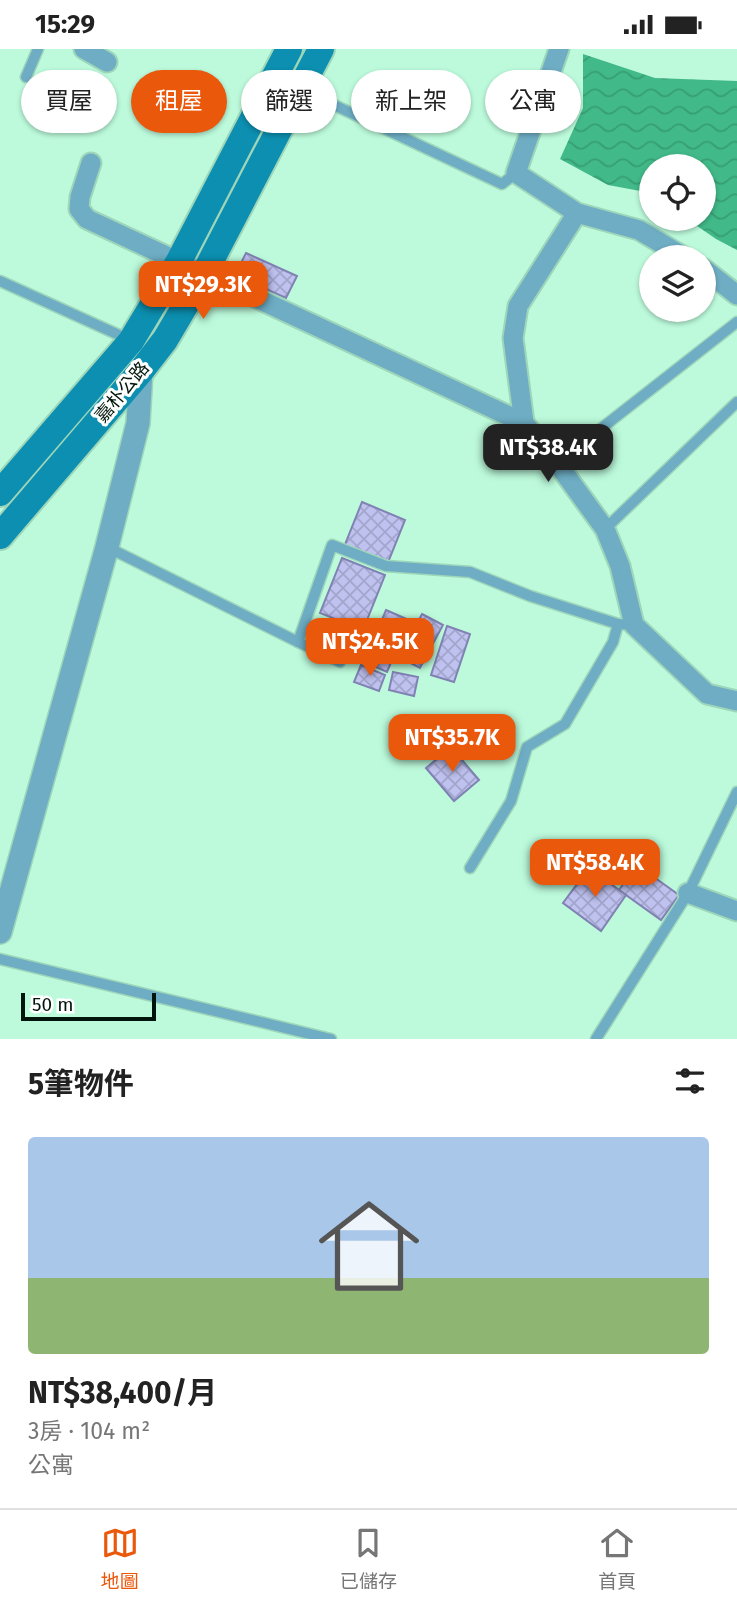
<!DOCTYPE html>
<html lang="zh-TW">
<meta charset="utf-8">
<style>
:root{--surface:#fff;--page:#f2f2f2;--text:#222;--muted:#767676;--line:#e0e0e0;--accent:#ea580c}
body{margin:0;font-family:"Fira Sans","Noto Sans TC",sans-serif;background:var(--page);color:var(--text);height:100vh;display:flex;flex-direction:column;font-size:26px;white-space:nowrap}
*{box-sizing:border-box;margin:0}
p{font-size:23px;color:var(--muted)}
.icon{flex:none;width:38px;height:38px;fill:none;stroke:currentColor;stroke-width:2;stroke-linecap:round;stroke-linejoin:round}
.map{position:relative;height:990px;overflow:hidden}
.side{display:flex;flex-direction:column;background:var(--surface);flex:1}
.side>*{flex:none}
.top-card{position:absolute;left:21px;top:21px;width:696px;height:63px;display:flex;gap:14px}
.buttons{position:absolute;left:639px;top:105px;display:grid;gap:14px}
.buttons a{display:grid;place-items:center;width:77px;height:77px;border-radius:50%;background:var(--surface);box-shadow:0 2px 5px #0004;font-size:35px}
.scale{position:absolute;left:21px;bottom:18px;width:135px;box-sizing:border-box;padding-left:7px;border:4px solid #00160c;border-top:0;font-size:19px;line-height:24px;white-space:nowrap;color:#00160c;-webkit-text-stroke:5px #fff;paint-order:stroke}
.price{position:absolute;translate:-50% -60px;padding:0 16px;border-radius:14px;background:var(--accent);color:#fff;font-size:23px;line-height:46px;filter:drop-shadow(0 2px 4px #0008)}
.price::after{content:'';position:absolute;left:50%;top:42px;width:21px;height:16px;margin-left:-10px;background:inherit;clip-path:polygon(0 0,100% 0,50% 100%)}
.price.on{background:#222;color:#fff}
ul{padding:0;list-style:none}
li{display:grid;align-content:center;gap:14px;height:371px;padding:0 28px}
li span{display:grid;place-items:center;height:217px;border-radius:7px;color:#555}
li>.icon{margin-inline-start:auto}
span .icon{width:126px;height:126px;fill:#fffc;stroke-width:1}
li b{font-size:30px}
h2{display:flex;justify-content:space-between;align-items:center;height:84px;padding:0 28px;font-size:30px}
.chip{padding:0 24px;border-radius:32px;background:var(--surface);box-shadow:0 2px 5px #0004;font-size:24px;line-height:63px}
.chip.on{background:var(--accent);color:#fff}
.status{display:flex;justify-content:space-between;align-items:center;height:49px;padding:0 35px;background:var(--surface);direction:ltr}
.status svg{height:19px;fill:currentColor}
.tab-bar{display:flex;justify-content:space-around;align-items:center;height:98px;border-top:2px solid var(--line);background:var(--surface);font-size:19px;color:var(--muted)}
.tab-bar a{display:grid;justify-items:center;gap:4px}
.tab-bar .on{color:var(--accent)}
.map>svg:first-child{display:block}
.water{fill:url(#water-waves)}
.building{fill:url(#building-cross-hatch);stroke:#8082b3;stroke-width:2}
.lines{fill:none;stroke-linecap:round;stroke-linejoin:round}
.service-casing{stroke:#9ed6ba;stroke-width:13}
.minor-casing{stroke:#9ed6ba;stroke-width:23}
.tertiary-casing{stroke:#9ed6ba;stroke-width:26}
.secondary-casing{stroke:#9ed6ba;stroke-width:30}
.service{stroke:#6eadc4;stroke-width:10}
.minor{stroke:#6eadc4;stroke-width:19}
.tertiary{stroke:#6eadc4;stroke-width:23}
.secondary{stroke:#0c8fb0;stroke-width:26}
.labels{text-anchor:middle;stroke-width:6;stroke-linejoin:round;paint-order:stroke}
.street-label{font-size:18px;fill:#00160c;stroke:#fff}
</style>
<div class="status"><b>15:29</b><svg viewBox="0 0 49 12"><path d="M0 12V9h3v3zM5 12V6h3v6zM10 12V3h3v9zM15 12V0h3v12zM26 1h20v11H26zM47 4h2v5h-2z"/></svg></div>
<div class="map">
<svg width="737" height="990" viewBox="0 0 737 990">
<defs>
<pattern id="water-waves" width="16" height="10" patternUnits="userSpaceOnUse" patternTransform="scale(1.75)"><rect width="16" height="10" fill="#41b988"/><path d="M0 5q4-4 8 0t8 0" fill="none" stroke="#379e74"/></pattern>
<pattern id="building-cross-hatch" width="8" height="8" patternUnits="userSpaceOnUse" patternTransform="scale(1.75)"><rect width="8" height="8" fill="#bfc1ef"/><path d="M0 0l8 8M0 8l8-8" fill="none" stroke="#a2a5cc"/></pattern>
</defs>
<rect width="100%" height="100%" fill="#bcfadb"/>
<polygon class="water" points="583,5 655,29 737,32 737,201 716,190 687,170 704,170 704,117 651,117 651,144 608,136 560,110 583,59"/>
<g class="building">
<polygon points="246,204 297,227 286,249 235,226"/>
<polygon points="362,453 405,471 387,516 344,498"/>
<polygon points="342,509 385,526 363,581 320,564"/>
<polygon points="386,561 409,571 387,623 364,613"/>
<polygon points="422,565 443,576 420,619 399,608"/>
<polygon points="447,577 470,585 454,633 431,626"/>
<polygon points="361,616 385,626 379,642 354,633"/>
<polygon points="393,623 418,628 414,647 389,641"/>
<polygon points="451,698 479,731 454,752 426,719"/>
<polygon points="637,816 679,846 661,871 619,841"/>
<polygon points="589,819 626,846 601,882 563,854"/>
</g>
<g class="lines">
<defs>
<g id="service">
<polyline points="26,28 38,0"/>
<polyline points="300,40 502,135 516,124"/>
<polyline points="0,232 130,291"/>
<polyline points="557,414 737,273"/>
<polyline points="605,480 737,353"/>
<polyline points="107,498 298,593 332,496 386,517 470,523 530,547 618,575 634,576"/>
<polyline points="298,593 340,613"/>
<polyline points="470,819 511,752 527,698 565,675 613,593 618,575"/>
<polyline points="0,910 331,990"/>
<polyline points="596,990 688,844 737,743"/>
</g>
<g id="minor">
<polyline points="84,0 107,13"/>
<polyline points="559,0 516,124 577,164 639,181 684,208"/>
<polyline points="91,114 80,148 79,160 87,170 524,374"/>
<polyline points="577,164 518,257 513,289 524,374 557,414 605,480 620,517 634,576 707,645 737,652"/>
<polyline points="704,220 737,246"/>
<polyline points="688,844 737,862"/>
</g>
<polyline id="tertiary" points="0,883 107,498 138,374 141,322"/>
<g id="secondary">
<polyline points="0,444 131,292 179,212 289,0"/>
<polyline points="0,487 141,322 165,291 204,225 321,0"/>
</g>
</defs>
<use href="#service" class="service-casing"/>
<use href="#minor" class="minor-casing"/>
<use href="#tertiary" class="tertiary-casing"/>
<use href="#secondary" class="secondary-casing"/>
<use href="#service" class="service"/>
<use href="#minor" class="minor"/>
<use href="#tertiary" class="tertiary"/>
<use href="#secondary" class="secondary"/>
</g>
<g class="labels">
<g class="street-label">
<text transform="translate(122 343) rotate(-50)" y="6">嘉朴公路</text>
</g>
</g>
</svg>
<div class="buttons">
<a><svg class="icon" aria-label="locate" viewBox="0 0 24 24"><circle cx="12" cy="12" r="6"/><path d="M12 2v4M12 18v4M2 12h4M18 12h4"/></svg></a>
<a><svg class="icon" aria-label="layers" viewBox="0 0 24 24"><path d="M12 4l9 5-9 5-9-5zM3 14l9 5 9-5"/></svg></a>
</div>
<div class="scale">50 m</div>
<b class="price" style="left:203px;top:272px">NT$29.3K</b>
<b class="price on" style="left:548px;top:435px">NT$38.4K</b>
<b class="price" style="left:370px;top:629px">NT$24.5K</b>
<b class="price" style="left:452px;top:725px">NT$35.7K</b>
<b class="price" style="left:595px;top:850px">NT$58.4K</b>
<div class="top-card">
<a class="chip">買屋</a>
<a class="chip on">租屋</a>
<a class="chip">篩選</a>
<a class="chip">新上架</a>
<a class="chip">公寓</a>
</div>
</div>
<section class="side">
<h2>5筆物件<svg class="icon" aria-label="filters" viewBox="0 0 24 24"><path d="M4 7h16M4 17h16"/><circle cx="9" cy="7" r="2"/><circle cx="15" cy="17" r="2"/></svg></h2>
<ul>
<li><span style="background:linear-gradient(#a9c7e8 65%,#8fb573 0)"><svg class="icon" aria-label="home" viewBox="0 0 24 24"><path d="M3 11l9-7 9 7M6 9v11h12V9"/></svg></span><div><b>NT$38,400/月</b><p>3房 · 104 m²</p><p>公寓</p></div></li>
</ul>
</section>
<nav class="tab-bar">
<a class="on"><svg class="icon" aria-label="map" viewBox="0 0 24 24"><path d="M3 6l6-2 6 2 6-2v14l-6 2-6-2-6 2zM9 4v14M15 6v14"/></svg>地圖</a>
<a><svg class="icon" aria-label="saved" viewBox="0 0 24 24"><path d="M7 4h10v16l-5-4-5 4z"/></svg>已儲存</a>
<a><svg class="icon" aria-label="home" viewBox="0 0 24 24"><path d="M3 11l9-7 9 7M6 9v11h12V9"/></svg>首頁</a>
</nav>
